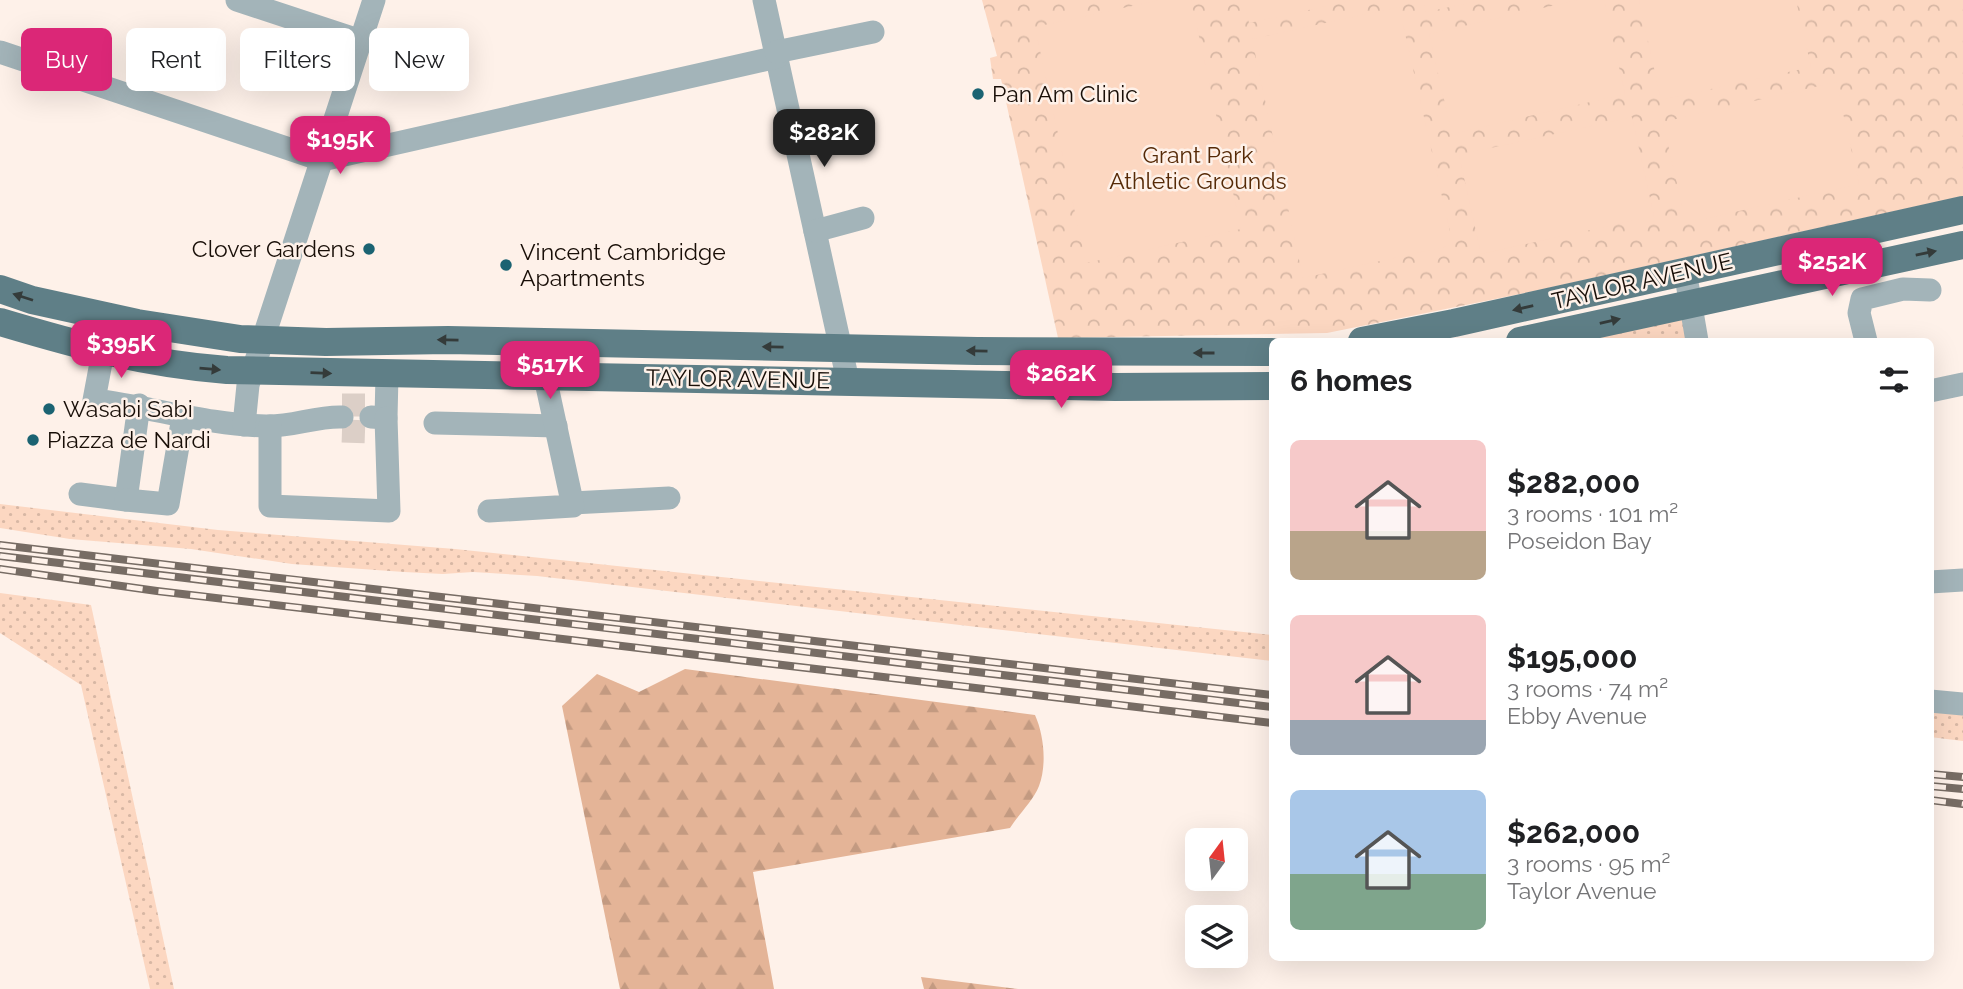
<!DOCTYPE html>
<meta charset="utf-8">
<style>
:root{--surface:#fff;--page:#f2f2f2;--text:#202124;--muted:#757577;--accent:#db2777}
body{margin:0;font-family:Raleway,sans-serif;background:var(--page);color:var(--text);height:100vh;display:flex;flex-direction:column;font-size:26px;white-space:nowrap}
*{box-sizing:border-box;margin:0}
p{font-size:23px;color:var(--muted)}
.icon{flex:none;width:38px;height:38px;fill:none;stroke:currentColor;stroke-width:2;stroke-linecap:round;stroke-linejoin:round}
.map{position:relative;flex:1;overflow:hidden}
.sheet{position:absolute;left:1269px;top:338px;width:665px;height:623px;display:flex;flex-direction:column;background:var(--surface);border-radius:10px;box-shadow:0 7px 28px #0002}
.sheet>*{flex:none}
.guide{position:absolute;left:21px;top:28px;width:665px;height:63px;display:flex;gap:14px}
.needle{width:46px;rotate:15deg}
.tools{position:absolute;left:1185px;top:828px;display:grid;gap:14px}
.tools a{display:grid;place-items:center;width:63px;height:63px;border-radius:10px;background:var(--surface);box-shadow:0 7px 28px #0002;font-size:35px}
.price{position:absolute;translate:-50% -60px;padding:0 16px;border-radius:14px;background:var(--accent);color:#fff;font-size:23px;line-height:46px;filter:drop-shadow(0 2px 4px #0008)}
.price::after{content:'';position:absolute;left:50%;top:42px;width:21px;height:16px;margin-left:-10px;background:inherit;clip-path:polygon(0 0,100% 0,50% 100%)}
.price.active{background:#222;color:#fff}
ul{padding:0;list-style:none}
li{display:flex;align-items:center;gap:21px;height:175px;padding:0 21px}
li span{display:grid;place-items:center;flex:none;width:196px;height:140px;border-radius:10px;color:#555}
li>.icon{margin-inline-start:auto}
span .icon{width:84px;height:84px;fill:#fffc;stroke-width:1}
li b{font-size:30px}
h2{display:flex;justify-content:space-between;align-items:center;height:84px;padding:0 21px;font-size:30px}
.tag{padding:0 24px;border-radius:10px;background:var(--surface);box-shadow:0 7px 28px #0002;font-size:24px;line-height:63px}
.tag.active{background:var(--accent);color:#fff}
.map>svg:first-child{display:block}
.grass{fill:url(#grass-dots)}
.forest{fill:url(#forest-firs)}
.park{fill:url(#park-crowns)}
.pitch{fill:#fcd7c1}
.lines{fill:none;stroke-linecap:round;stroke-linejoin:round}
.minor-tunnel{stroke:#dccfc7;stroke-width:23;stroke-dasharray:23 11;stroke-linecap:butt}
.minor{stroke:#a3b4b9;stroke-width:23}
.major{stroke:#5f7f87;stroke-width:28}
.rail-casing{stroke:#776c64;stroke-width:8}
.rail{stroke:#fef1e9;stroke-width:5;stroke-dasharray:16;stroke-linecap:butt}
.oneway{fill:#343b3a}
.poi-dot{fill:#1b6372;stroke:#fef1e9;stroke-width:2.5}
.labels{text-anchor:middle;stroke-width:5;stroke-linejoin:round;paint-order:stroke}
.poi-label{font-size:23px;fill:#180e07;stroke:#fef1e9;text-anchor:start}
.park-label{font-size:23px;fill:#562a07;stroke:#fef1e9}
.street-label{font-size:23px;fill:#180e07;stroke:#fef1e9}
</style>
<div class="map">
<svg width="1963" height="989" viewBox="0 0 1963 989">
<defs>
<pattern id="grass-dots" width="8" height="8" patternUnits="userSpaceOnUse" patternTransform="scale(1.75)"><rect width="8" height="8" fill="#fcd7c1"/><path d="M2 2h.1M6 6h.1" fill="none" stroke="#d7b7a4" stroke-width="1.8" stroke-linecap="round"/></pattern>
<pattern id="forest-firs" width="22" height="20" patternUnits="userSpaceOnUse" patternTransform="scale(1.75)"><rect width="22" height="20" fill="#e4b497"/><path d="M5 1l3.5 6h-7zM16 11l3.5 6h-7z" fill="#c39a81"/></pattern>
<pattern id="park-crowns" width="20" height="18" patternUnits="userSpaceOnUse" patternTransform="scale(1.75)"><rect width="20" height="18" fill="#fcd7c1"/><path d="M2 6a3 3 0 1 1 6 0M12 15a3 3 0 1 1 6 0" fill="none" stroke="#d7b7a4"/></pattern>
</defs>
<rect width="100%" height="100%" fill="#fef1e9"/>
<g class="grass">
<polygon points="1691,303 1699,341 1520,341"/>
<polygon points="0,504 218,530 455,549 1272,635 1272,661 537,576 473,572 443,574 404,572 292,564 191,549 70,539 0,528"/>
<polygon points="0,593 91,605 174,989 150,989 81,685 0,633"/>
<polygon points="1930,707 1963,711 1963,741 1930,737"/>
</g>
<g class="forest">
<path d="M685,669l350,46c9,20 12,50 4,71 -6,15 -21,29 -29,42l-257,44 21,117h-154l-58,-283 35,-32 42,18z"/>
<polygon points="921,977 1018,989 924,989"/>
</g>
<polygon class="park" points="982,0 1963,0 1963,196 1525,293 1327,333 1058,338 1001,79 993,79 990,58 997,56"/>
<g class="pitch">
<polygon points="1160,0 1191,0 1241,229 1086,263 1035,27"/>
<polygon points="1244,0 1354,0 1249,23"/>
<polygon points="1424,0 1483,0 1426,12"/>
<polygon points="1578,0 1604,0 1625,94 1452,134 1429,34"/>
<polygon points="1639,0 1796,0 1811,67 1661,100"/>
<polygon points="1399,7 1453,245 1303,278 1252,39"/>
<polygon points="1836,82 1859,184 1686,223 1663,122"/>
<polygon points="1632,117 1654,216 1481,254 1459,155"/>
</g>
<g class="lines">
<g class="minor-tunnel">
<polyline points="342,405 371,405"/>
<polyline points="342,431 371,432"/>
</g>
<g class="minor">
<polyline points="237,0 361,41"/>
<polyline points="764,0 848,381"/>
<polyline points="0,52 322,160 777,57"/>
<polyline points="776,52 873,32"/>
<polyline points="815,231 863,218"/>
<polyline points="1685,271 1697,341"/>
<polyline points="1866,341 1859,313 1862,299 1903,289 1930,290"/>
<path d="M103,352l-9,48c58,7 114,25 172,26 26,1 50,-10 76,-9"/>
<polyline points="1930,391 1963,384"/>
<polyline points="371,417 386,418 387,375"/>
<polyline points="435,423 556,426"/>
<polyline points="244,425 248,385 374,0"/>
<polyline points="270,426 270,506 389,511 386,418"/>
<polyline points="80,494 126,500 139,405"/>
<polyline points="126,500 168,504 183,417"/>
<polyline points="572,503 669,498"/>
<polyline points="489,511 573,506 545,377"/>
<polyline points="1930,582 1963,580"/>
<polyline points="1930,701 1963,704"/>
</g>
<g class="major">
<polyline points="0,289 32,300 137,323 240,339 326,342 448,340 977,351 1272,352"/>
<path d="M0,322c77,23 146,42 227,48l888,17 157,-1"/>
<polyline points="1362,341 1454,323 1963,210"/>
<polyline points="1520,341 1963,245"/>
</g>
<defs>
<g id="rail">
<polyline points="0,545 1272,695"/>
<polyline points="0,556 1272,707"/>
<polyline points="0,569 157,591 1272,723"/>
<polyline points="1930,774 1963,777"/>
<polyline points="1930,786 1963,789"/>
<polyline points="1930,800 1963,804"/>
</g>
</defs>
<use href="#rail" class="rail-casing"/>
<use href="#rail" class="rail"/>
</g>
<defs><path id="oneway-solid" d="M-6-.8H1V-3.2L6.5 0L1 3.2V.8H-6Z" transform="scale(1.75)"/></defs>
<g class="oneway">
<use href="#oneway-solid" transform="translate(1926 253) rotate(-12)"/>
<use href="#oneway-solid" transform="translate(23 297) rotate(-162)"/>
<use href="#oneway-solid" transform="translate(1523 308) rotate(167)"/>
<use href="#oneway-solid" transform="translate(1610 321) rotate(-13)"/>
<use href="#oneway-solid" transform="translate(448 340) rotate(-179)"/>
<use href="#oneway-solid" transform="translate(773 347) rotate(-179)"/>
<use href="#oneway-solid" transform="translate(977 351) rotate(-179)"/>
<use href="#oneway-solid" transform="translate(1204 353) rotate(180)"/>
<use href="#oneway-solid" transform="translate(210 369) rotate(5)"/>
<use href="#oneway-solid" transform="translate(321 373) rotate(2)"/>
</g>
<g class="poi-dot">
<circle cx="978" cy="94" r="7"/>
<circle cx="369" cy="249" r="7"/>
<circle cx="506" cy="265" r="7"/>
<circle cx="49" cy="409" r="7"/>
<circle cx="33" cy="440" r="7"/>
</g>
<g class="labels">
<g class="poi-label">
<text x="992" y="102">Pan Am Clinic</text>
<text x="355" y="257" text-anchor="end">Clover Gardens</text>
<text x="520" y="260">Vincent Cambridge<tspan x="520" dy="26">Apartments</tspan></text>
<text x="63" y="417">Wasabi Sabi</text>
<text x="47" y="448">Piazza de Nardi</text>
</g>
<g class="park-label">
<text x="1198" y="163">Grant Park<tspan x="1198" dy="26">Athletic Grounds</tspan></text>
</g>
<g class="street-label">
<text transform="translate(1642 281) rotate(-13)" y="8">TAYLOR AVENUE</text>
<text transform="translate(738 379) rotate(1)" y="8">TAYLOR AVENUE</text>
</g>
</g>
</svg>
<div class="tools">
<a><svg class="needle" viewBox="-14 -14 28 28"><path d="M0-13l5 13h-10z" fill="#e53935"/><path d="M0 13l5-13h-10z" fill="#757577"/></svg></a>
<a><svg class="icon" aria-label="layers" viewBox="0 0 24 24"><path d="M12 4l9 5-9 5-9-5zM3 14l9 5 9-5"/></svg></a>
</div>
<b class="price active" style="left:824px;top:169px">$282K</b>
<b class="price" style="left:340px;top:176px">$195K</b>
<b class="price" style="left:1832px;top:298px">$252K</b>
<b class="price" style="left:121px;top:380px">$395K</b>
<b class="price" style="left:550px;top:401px">$517K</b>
<b class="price" style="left:1061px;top:410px">$262K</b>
<div class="guide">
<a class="tag active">Buy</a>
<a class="tag">Rent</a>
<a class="tag">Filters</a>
<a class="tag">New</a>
</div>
<section class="sheet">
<h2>6 homes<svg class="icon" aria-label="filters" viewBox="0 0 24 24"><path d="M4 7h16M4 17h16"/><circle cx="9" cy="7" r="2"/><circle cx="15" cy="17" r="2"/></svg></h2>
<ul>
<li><span style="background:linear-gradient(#f6c9c9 65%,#b9a48a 0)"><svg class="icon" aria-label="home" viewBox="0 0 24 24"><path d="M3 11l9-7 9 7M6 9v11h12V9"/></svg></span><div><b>$282,000</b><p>3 rooms · 101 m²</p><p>Poseidon Bay</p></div></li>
<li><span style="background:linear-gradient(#f6c9c9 75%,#9aa5b1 0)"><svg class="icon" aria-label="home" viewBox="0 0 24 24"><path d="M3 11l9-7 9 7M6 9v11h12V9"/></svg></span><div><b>$195,000</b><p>3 rooms · 74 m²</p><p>Ebby Avenue</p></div></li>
<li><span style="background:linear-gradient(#a9c7e8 60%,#7fa58c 0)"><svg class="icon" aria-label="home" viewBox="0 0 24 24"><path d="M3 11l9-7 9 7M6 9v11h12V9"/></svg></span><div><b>$262,000</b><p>3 rooms · 95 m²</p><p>Taylor Avenue</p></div></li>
</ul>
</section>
</div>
